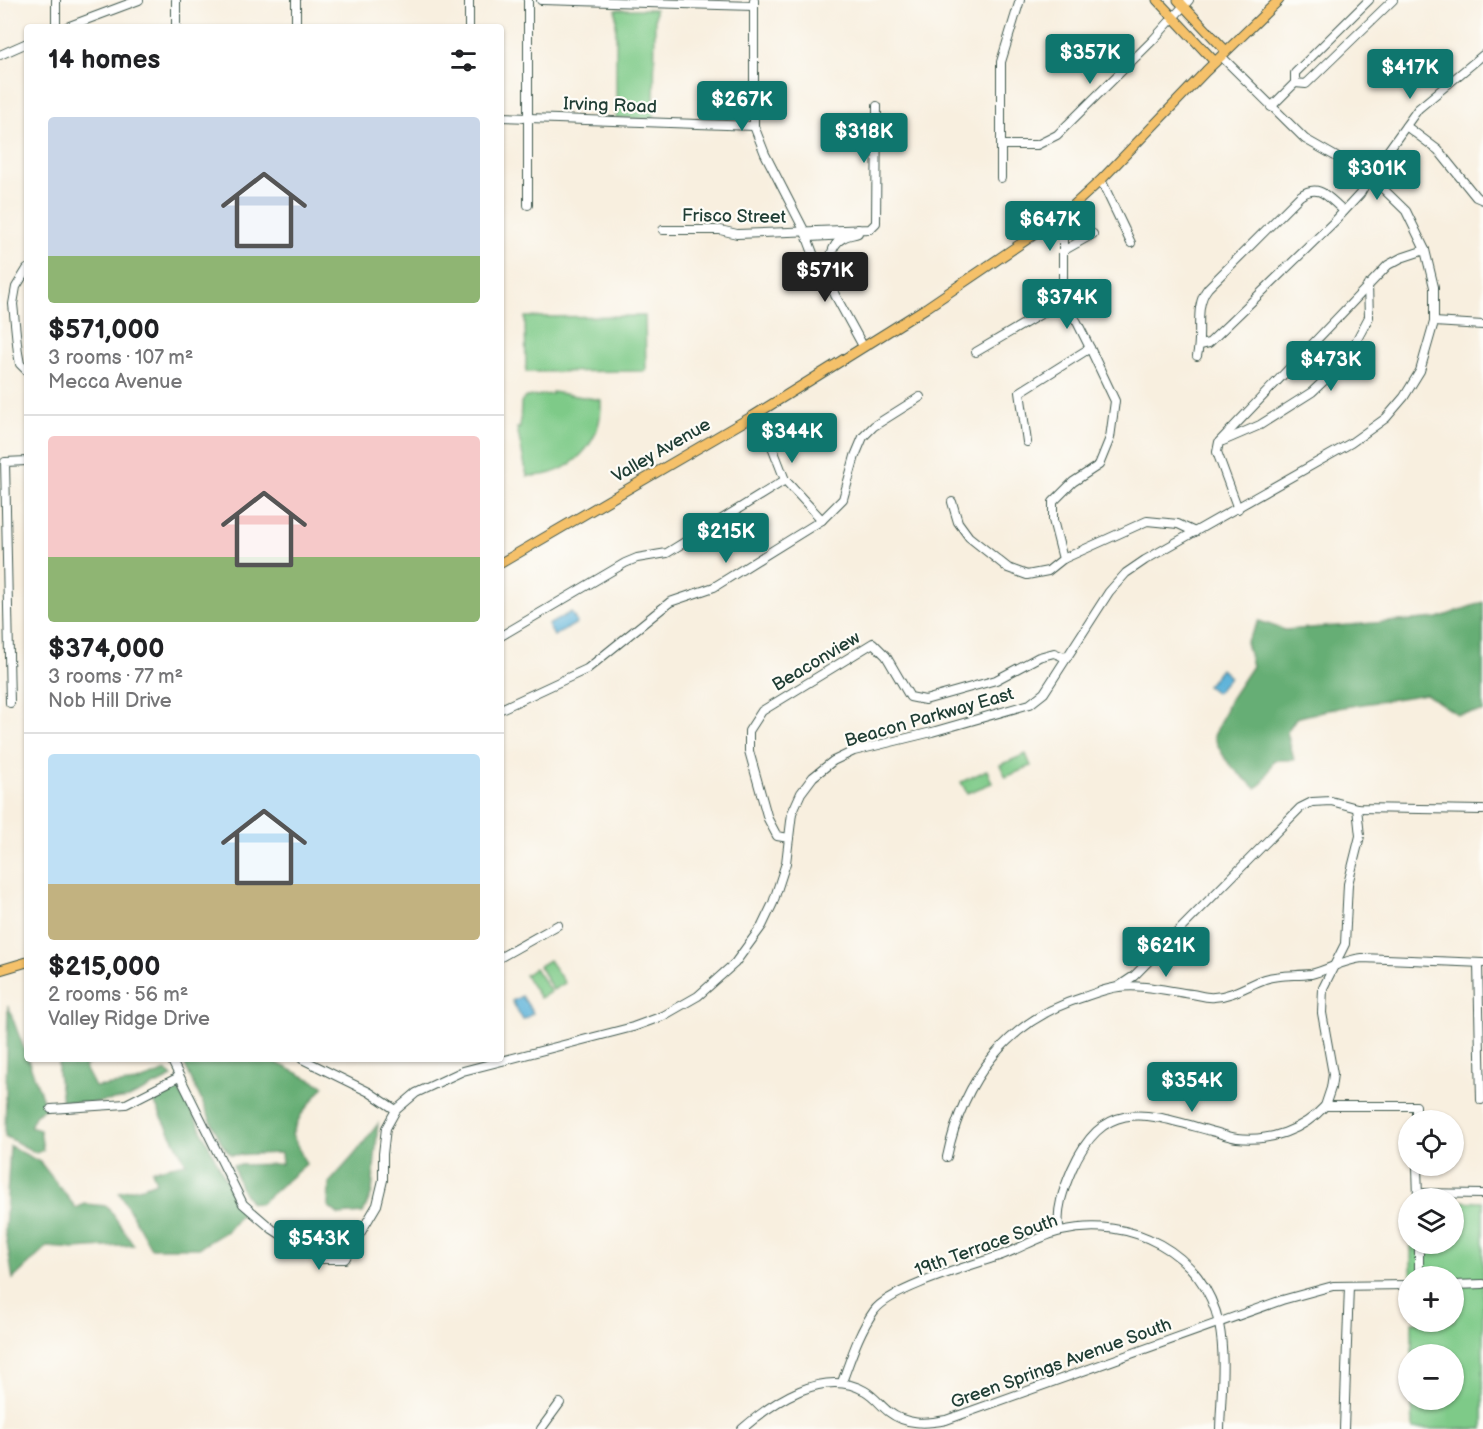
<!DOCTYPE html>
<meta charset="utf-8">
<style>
:root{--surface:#fff;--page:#f6f6f6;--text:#202124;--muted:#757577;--line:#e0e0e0;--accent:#0f766e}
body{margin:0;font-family:"Balsamiq Sans",sans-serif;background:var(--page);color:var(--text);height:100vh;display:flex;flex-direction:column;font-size:22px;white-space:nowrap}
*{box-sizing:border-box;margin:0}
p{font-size:20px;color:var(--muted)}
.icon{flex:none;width:33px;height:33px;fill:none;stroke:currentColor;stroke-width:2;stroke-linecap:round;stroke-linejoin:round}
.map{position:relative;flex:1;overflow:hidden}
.drawer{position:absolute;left:24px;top:24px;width:480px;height:1038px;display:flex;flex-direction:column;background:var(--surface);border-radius:6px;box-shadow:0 2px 4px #0004}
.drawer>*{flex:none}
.fabs{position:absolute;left:1398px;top:1110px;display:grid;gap:12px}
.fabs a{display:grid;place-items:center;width:66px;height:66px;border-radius:50%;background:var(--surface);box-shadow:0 2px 4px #0004;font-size:30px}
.price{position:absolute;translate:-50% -51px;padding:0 14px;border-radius:6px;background:var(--accent);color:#fff;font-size:20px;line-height:39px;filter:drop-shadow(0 2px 3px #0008)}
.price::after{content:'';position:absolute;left:50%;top:36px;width:18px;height:14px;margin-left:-9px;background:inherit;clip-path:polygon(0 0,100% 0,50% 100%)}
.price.active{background:#222;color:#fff}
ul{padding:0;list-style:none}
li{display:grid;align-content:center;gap:12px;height:318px;padding:0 24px}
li+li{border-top:2px solid var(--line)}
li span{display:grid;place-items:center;height:186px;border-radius:6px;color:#555}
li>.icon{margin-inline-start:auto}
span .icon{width:108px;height:108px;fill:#fffc;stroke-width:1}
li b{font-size:26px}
h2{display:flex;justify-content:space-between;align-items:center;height:72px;padding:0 24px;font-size:26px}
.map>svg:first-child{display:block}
.green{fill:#7eca88;stroke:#4e845e;stroke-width:1.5}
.forest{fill:#66ae74;stroke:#427654;stroke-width:1.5}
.water{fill:#5db2d9;stroke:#3e7886;stroke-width:1.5}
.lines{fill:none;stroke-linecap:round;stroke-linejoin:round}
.minor-casing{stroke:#40584e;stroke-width:10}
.major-casing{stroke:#40584e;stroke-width:11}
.minor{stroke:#fff;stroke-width:8}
.major{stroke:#f5c16b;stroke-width:9}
.labels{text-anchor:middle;stroke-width:4.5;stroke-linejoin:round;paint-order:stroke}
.street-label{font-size:18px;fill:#1f3d34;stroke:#fdfcf7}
</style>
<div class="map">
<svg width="1483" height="1429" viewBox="0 0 1483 1429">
<rect width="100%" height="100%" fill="#fdfcf7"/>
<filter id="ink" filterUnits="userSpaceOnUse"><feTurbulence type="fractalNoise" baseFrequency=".0167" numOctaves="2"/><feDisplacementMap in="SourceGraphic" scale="12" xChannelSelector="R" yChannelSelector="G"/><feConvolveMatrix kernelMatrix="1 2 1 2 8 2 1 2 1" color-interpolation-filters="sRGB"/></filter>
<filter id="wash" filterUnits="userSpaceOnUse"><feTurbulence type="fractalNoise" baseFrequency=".008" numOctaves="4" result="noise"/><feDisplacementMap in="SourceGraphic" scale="24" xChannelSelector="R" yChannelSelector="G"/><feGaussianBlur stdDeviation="1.35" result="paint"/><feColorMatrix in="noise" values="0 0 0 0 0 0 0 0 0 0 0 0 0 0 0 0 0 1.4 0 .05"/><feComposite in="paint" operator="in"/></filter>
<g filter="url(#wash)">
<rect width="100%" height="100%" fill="#f8efdf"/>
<g class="green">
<polygon points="616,9 655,9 654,119 616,118"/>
<polygon points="645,316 646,371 526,372 525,317"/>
<path d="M552,392l49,8c2,43 -30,77 -74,76l-10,-48h3l1,-26 5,-5 26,-3z"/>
<polygon points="1026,754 1031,766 1006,777 1000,765"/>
<polygon points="987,770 992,783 967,793 961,782"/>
<polygon points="549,960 565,983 553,990 539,966"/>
<polygon points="535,968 551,992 540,998 525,975"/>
<polygon points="1454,1201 1483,1202 1483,1429 1413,1429 1412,1400 1454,1400 1454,1354 1412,1354 1412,1322 1454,1322 1454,1276 1411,1276 1411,1244 1454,1244"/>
</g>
<g class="forest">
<path d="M1483,602v110l-26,2 -31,-20 -94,15 -36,9 -9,14 7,28h-20l-11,22 -7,6c-22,-18 -32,-25 -42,-52l16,-37 22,-33 -6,-24 13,-21 26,9 153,-12z"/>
<polygon points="8,1006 46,1108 36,1114 30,1127 40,1130 43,1150 36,1153 5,1136"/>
<polygon points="58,1059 98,1059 84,1066 95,1087 137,1082 166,1071 172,1077 129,1098 91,1103 62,1101 58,1073"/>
<polygon points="182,1059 269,1059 324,1086 301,1115 292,1134 306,1164 260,1204 251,1203 240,1187 233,1165 282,1164 281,1153 231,1155 222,1144"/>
<polygon points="176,1086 193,1113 242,1213 227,1231 199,1248 151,1248 119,1192 143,1187 156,1182 152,1170 186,1163 153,1100"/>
<polygon points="378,1124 372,1192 363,1213 339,1215 328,1206 329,1183 354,1155"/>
<polygon points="10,1146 40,1162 76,1208 85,1204 107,1206 134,1245 75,1249 47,1247 13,1279 5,1231"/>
</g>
<g class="water">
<polygon points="571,612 577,623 554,636 548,625"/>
<polygon points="1221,669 1230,677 1216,693 1207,686"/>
<polygon points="522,996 533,1013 523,1020 512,1001"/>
</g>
</g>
<g filter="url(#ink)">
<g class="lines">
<defs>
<g id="minor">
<polyline points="296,0 296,27"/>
<polyline points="469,0 469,27"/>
<polyline points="528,0 528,205"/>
<polyline points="541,0 754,6"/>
<polyline points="754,0 754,126 765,154 805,232 814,256 825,270 835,295 863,346"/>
<polyline points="1369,0 1295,73 1295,83 1306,84 1393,0"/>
<polyline points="56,27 56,0"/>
<polyline points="67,27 139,0"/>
<polyline points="176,27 176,0"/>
<polyline points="0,55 27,43"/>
<polyline points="1271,107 1295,83"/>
<polyline points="501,117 754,126"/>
<polyline points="1406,126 1438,150 1476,197 1483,200"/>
<polyline points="1002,145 1037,145 1057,135 1153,40 1189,0"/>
<polyline points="1001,178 1001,62 1020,0"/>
<polyline points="1101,180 1131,243"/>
<polyline points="1063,215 1063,301 1077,322 1090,348"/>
<polyline points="663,230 720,230 737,234 870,229 876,223 877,106"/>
<polyline points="805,232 810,237 847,235"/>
<polyline points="1063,251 1093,234"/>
<polyline points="27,269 16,287 13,304 18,353 20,364 27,371"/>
<path d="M829,275c0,-13 1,-30 14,-37 5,-3 10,-3 15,-5v-4"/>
<polyline points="1434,322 1483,325"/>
<polyline points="1200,345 1209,343 1335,221 1360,194 1370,176 1418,109 1483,55"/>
<polyline points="976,352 1063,301"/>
<path d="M1197,356c6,-23 -4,-49 11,-68l92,-92c20,-14 28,2 44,15"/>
<polyline points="753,416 773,449 785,480 822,520"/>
<polyline points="1223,441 1260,425 1312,392 1346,360 1369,317 1368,285"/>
<polyline points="1027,442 1020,392 1090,348 1115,401 1110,438 1099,465 1073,482 1053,502 1053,520 1063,559"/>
<polyline points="952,502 958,522 969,537 1008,568 1027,575 1048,571 1063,559 1147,521 1178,524 1195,532"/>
<polyline points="1238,509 1217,452 1219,442 1388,265 1401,258 1425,250"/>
<polyline points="501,636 625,563 637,558 667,553 785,480"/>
<polyline points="10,703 5,462 27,461"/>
<polyline points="501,709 587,669 670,602 714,587 822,520 843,499 855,456 863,437 874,426 920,397"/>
<polyline points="789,838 777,836 768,819 749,751 749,731 762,711 873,643 886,656 910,697 925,700 996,680 1039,657 1054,653 1066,658"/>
<polyline points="501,957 558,925"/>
<polyline points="1478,963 1481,1100"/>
<polyline points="1119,986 1134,976 1300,808 1312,802 1331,801 1357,808 1483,810"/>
<polyline points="171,1059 243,1204 272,1229 300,1247 323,1259 345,1259 377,1205 383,1180 383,1154 386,1128 396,1110 416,1093 463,1071 633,1027 663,1016 698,996 735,963 762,926 773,903 786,863 792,813 801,793 813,777 833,761 854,751 932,732 1030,704 1044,693 1109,592 1126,573 1145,560 1351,443 1386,418 1404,397 1420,371 1434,322 1434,287 1425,250 1406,211 1370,176 1305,139 1221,56"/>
<polyline points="302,1059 369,1092 396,1110"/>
<polyline points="1325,1106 1331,1088 1333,1074 1322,1013 1323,988 1345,944 1348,884 1360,836 1357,808"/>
<polyline points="51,1109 126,1104 179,1077"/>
<path d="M947,1157c16,-77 60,-137 137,-160 11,-4 24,-9 35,-10 24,-3 49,4 73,7 7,1 15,4 22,3 19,-1 34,-12 51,-18 14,-5 31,-3 46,-5 18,-4 31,-14 51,-16l121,5"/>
<polyline points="1417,1166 1418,1198"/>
<polyline points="1418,1193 1483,1194"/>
<path d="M1060,1231c-5,-20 4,-43 12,-62 33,-74 76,-55 139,-38 8,2 18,6 26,7 33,4 66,-8 88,-32h91v14"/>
<polyline points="1419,1244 1419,1276"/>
<polyline points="1454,1285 1483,1284"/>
<path d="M842,1382c9,-24 17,-50 32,-71 16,-23 99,-46 128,-56 19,-7 40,-20 59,-24 69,-16 143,21 158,93 7,34 2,71 1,105"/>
<polyline points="541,1429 560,1403"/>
<path d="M742,1429c31,-27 82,-62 123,-38 9,5 16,15 24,21 17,13 37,12 57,8l336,-120 51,-14 75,-1"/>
<polyline points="1344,1429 1349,1286"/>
</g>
<g id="major">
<polyline points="1157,0 1215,62"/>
<polyline points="1178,0 1226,51"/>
<polyline points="501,563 753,416 926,308 1063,215 1101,180 1206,71 1279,0"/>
<polyline points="0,970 27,962"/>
</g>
</defs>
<use href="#minor" class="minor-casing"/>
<use href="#major" class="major-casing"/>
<use href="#minor" class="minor"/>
<use href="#major" class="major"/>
</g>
</g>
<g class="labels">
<g class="street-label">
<text transform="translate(610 105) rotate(2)" y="6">Irving Road</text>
<text transform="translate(734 216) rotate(1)" y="6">Frisco Street</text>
<text transform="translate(661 450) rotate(-30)" y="6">Valley Avenue</text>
<text transform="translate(816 661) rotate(-31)" y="6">Beaconview</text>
<text transform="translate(929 717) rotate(-16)" y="6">Beacon Parkway East</text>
<text transform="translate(986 1245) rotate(-20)" y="6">19th Terrace South</text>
<text transform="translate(1061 1363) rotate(-20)" y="6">Green Springs Avenue South</text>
</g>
</g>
</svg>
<div class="fabs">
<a><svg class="icon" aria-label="locate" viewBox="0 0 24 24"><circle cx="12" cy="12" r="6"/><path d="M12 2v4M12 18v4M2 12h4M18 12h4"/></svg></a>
<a><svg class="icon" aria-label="layers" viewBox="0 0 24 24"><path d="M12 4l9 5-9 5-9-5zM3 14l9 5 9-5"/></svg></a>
<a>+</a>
<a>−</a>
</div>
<b class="price" style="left:1090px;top:85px">$357K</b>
<b class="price" style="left:1410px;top:100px">$417K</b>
<b class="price" style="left:742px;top:132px">$267K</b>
<b class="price" style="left:864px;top:164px">$318K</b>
<b class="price" style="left:1377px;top:201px">$301K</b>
<b class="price" style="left:1050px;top:252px">$647K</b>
<b class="price active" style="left:825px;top:303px">$571K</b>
<b class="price" style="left:1067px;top:330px">$374K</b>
<b class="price" style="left:1331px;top:392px">$473K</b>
<b class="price" style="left:792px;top:464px">$344K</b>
<b class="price" style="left:726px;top:564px">$215K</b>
<b class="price" style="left:1166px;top:978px">$621K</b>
<b class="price" style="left:1192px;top:1113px">$354K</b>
<b class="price" style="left:319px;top:1271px">$543K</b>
<section class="drawer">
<h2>14 homes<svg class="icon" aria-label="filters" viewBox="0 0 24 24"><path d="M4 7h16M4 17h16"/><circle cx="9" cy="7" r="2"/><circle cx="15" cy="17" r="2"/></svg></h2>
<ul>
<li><span style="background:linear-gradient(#c9d6e8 75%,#8fb573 0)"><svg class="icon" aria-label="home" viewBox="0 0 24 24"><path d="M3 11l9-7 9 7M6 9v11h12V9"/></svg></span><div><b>$571,000</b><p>3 rooms · 107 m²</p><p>Mecca Avenue</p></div></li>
<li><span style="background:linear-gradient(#f6c9c9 65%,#8fb573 0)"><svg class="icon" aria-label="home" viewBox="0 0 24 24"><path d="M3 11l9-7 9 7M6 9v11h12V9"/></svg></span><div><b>$374,000</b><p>3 rooms · 77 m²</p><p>Nob Hill Drive</p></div></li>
<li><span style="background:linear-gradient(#bfe0f5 70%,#c2b280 0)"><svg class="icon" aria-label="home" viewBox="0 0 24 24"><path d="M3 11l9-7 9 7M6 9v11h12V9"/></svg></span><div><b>$215,000</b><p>2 rooms · 56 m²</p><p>Valley Ridge Drive</p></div></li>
</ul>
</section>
</div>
